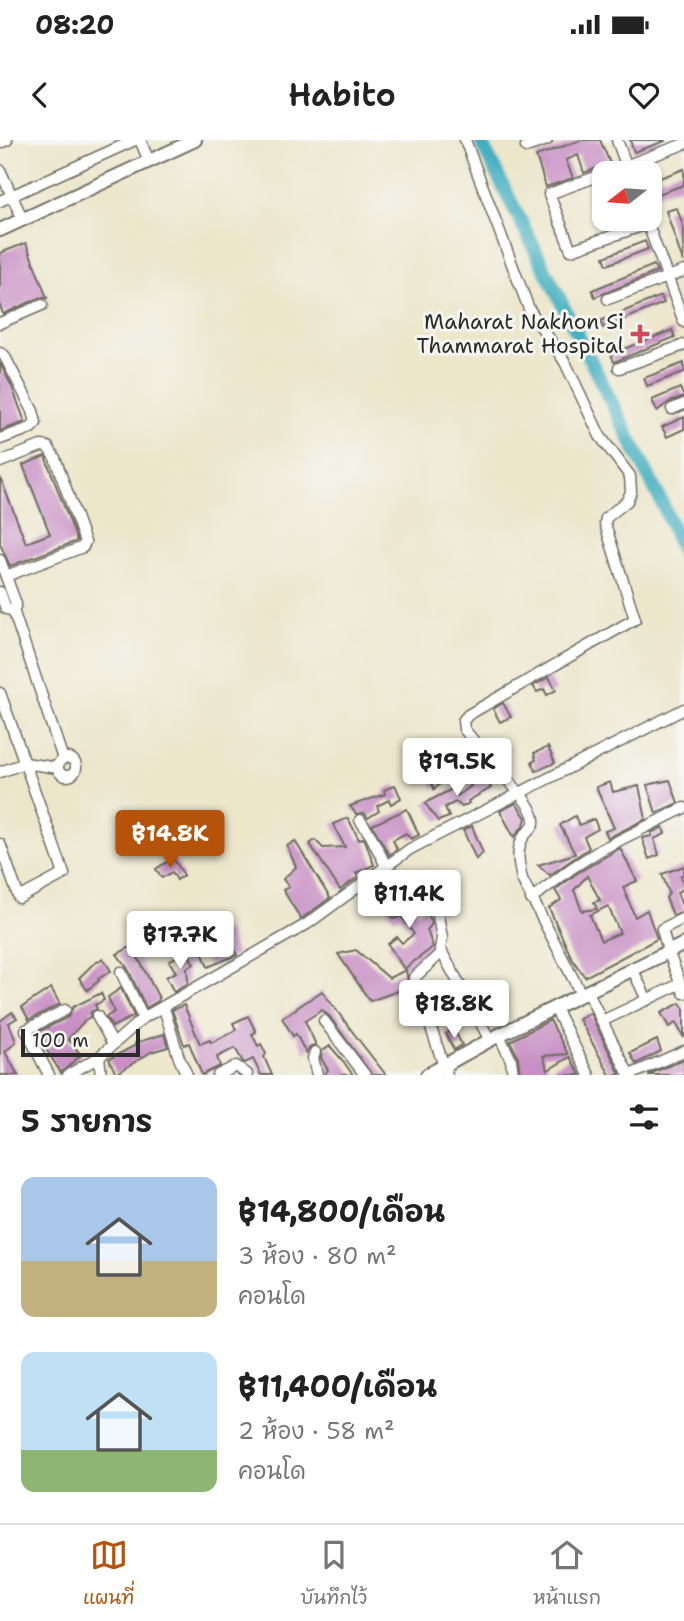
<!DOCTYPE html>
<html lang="th">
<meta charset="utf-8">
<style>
:root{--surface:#fff;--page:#f6f6f6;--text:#222;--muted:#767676;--line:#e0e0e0;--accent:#b45309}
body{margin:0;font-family:"Shantell Sans","Playpen Sans Thai",sans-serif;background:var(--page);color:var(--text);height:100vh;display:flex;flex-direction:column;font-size:26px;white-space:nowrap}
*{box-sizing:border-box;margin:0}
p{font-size:23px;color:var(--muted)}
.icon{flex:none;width:38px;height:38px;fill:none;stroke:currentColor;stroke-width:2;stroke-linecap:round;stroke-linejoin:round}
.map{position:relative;height:935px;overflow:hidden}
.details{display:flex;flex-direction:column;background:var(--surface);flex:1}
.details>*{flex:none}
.needle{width:46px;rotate:253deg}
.fabs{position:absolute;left:592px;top:21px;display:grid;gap:14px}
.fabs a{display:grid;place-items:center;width:70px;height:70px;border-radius:14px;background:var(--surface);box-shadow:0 2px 5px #0004;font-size:35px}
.scale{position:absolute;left:21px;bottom:18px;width:119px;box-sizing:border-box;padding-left:7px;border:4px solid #2b2b2b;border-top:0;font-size:19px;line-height:24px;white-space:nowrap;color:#2b2b2b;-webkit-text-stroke:5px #f6f6f2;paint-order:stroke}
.price{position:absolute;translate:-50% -60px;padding:0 16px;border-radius:7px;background:#fff;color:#222;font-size:23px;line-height:46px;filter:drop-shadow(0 2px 4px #0008)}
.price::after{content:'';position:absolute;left:50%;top:42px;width:21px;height:16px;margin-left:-10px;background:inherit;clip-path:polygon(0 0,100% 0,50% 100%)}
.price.selected{background:var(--accent);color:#fff}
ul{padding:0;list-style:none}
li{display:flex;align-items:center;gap:21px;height:175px;padding:0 21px}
li span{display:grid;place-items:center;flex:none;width:196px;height:140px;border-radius:14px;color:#555}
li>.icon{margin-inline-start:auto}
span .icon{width:84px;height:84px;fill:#fffc;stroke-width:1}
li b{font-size:30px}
h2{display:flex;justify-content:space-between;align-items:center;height:84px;padding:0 21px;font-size:30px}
.status{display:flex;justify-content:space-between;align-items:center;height:49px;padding:0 35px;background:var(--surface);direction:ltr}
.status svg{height:19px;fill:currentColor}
header{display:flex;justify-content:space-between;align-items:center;height:91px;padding:0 21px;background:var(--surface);font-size:32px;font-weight:600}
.menu{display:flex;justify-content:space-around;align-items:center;height:98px;border-top:2px solid var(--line);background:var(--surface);font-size:19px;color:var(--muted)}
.menu a{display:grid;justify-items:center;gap:4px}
.menu .selected{color:var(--accent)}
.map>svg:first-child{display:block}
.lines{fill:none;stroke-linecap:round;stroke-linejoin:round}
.river{stroke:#42afc0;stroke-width:14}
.building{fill:#c88fc5;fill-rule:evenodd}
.minor-casing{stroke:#6f6c63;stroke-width:13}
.major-casing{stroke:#6f6c63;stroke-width:16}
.minor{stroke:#fff;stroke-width:10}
.major{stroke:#fff;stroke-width:12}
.poi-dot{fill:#d1495b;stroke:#f6f6f2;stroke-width:2.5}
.labels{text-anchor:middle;stroke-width:6;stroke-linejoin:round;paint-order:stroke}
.poi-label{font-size:21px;fill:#2b2b2b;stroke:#f6f6f2;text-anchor:end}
</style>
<div class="status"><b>08:20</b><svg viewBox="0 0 49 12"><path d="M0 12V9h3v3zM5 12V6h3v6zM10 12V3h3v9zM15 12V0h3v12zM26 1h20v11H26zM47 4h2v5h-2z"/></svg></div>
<header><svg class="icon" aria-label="back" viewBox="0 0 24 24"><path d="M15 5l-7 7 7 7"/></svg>Habito<svg class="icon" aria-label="heart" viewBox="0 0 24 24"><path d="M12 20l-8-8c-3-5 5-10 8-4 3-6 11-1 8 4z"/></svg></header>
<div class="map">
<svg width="684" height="935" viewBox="0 0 684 935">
<rect width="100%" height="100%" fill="#f6f6f2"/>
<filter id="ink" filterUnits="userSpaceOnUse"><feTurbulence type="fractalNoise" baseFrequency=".0143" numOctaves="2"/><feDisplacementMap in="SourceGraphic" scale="14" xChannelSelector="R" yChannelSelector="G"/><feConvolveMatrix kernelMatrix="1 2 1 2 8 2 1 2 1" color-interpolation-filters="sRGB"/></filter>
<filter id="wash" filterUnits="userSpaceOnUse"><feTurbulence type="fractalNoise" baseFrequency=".00686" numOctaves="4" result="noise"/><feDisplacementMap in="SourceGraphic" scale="28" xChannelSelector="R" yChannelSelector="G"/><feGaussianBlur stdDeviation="1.57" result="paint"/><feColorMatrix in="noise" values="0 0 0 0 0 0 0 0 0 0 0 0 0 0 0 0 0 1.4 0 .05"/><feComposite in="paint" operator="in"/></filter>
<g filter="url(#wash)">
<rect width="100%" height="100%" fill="#ece6cb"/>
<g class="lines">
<polyline class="river" points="480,0 663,365 684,417"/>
</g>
<g id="blocks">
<g class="building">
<polygon points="581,0 600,0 610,23 584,33 578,15 566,20 573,38 546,47 536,16"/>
<polygon points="630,0 664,0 665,1 634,12"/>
<polygon points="684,29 684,45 649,57 649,42"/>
<polygon points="677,68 684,89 683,122 666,71"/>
<polygon points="645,101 648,109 607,125 604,117"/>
<polygon points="26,103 47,158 39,158 3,174 0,166 0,113"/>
<polygon points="654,125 657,132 595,157 592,150"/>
<polygon points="661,156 664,163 603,188 600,181"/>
<polygon points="672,190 675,197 614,222 611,214"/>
<polygon points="0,223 12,247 25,282 0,291"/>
<polygon points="684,223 684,232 647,246 644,238"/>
<polygon points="680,248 684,257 669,262 657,271 652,260"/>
<polygon points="684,277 684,289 667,297 662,287"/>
<polygon points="45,316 77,401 10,426 0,404 0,337 26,403 50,394 23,325"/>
<polygon points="549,537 556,550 547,555 544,549 537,552 533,546"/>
<polygon points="503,563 511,577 500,582 493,569"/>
<polygon points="548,607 555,623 536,631 532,622 536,620 534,613"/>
<polygon points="472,611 479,619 464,627 458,620"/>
<polygon points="453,624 455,631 434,649 429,636"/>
<polygon points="481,634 491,648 468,661 469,663 462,667 456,662 445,667 449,677 438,681 425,663 454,648 457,656 471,646 468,641"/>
<polygon points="670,640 678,663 656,673 647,645"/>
<polygon points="610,642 613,652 639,646 646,679 608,698 605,691 614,688 596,647"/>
<polygon points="395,645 401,658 391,664 389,660 377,666 379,671 368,678 364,673 356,674 350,666 385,654 384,650"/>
<polygon points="516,663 526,678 524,685 514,697 500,671"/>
<polygon points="407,669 419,695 411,699 406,693 393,700 397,709 389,715 372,685"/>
<polygon points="575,676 579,685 594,679 598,689 584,697 589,708 550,735 538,725 575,714 560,685"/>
<polygon points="348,678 359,700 363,698 365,700 374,725 356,733 358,737 340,750 310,704 315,700 323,708 345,707 333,684"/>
<polygon points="472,686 483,713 476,719 463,690"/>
<polygon points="663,687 665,694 654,699 659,715 649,719 642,698 652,696 651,693"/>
<polygon points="295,701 330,758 301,779 283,750 289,747 283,739 296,727 287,706"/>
<path d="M620,708l17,33 -14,6 12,30 12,-7 10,29 -72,38 -13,-18 -23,-51 12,-8 -6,-10 21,-16zM587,736l13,24 -6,2 3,7 -15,2 -8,-21zM608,766l12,27 -19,8 -11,-26z"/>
<polygon points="173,718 184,735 177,740 172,732 162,738 156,729"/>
<polygon points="684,726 684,734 681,735 684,749 677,752 684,771 673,775 666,758 669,753 662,734"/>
<polygon points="430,737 438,753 429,758 420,742"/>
<polygon points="390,749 404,772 412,766 417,772 426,767 432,784 427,790 433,807 404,829 388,804 397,797 402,803 414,794 401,776 394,779 376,754"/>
<polygon points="227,790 237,815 208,827 198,802"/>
<polygon points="132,806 159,858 158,861 146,868 128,829 117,814"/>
<polygon points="356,810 389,838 406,830 409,847 370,861 338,814"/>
<polygon points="187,811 194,824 187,828 188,843 174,852 166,837 176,832 169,821"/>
<polygon points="103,818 111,831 98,839 99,841 87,850 79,838 91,826"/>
<polygon points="51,848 60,864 29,880 22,867"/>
<polygon points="121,848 134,876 112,887 106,877 114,872 108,857"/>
<polygon points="322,851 358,899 386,935 372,935 330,877 322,870 305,881 316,905 311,906 306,913 296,894 293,896 282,878"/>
<polygon points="101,853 104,860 95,865 97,869 91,872 90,877 85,880 68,899 81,915 61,933 36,893 68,877 73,867"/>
<polygon points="680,863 684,869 684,898 676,883 669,887 661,873"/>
<polygon points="184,865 200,904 210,900 211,903 236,890 233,883 248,876 256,892 252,894 258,906 261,904 266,914 264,917 272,935 261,935 253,919 245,923 243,922 235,908 217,917 220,926 202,935 189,903 184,905 172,870"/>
<polygon points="12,872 17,878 9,883 16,902 5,912 18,935 0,935 0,881"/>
<polygon points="590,873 620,934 617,935 610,935 579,879"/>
<polygon points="550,880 568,914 543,916 548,930 570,917 580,935 520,935 518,917 510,901"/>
<polygon points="454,889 462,905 454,910 446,894"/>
<polygon points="164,894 168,907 151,912 116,934 109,919 136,905 135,903"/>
<polygon points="657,900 661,911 636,924 630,913"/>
<polygon points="330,906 343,921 353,935 324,935 328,930 321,918 322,911"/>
<polygon points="684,919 684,935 648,935"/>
</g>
</g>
</g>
<g filter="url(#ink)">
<use href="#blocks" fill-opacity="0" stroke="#6f6c63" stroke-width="2"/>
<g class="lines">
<defs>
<g id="minor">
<polyline points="140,0 149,21"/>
<polyline points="465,0 529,169 565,222 600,296 630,336 631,352 627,361 606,378 605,384 635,479 468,575 463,581 464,589 490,621"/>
<polyline points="617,0 629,33"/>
<polyline points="0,3 7,0"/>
<polyline points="526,7 547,0"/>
<polyline points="0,30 23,80"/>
<polyline points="606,33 684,4"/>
<polyline points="604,34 549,54 571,110 647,84"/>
<polyline points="0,61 135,0"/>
<polyline points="646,79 684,182"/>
<polyline points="608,159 684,131"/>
<polyline points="0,183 42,165"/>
<polyline points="0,213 4,215 33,271 36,283 31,288 0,299"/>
<polyline points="619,228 684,205"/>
<polyline points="672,269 684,264"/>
<polyline points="0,322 41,306 48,307 55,318 85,402 83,407 6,436"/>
<polyline points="0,420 16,464 13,470 6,469 0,452"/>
<polyline points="13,470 63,619"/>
<polyline points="0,553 64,734 19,758 0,704"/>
<circle cx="67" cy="627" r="9"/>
<polyline points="0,632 25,623 58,628"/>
<path d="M455,640l35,-19c11,12 47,46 44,62 -1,5 -7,9 -10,13 -9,14 -5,28 -2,43l59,115"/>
<polyline points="360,680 371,696 386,726"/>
<polyline points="531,759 572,728 602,709 684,668"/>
<polyline points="437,770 442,798 440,809 490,900"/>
<polyline points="684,778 662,789 668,811 684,853"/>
<polyline points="442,812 414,838 447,935"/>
<polyline points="632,828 647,860"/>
<polyline points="121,832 143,878"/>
<polyline points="587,851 629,935"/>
<polyline points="164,868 179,918 187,935"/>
<polyline points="555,868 589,935"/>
<polyline points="97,876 113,904"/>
<polyline points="324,881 365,935"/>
<polyline points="602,881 680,844"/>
<polyline points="499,895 511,920 513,935"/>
<polyline points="315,912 313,918 317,935"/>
<polyline points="99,917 101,935"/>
<polyline points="49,935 26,890 65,870"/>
<polyline points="68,935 99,917 143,878 307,784 410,709 684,569"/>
<polyline points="218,935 236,926 247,934"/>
<polyline points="630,935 684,911"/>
</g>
<g id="major">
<polyline points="0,90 195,0"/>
<polyline points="427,935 499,895 684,804"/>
</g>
</defs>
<use href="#minor" class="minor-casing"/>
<use href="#major" class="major-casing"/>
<use href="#minor" class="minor"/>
<use href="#major" class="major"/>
</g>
</g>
<path class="poi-dot" d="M636.5 183.5h7v7h7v7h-7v7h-7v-7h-7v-7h7z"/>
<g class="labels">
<g class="poi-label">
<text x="624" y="189">Maharat Nakhon Si<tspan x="624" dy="24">Thammarat Hospital</tspan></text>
</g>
</g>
</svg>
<div class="fabs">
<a><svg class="needle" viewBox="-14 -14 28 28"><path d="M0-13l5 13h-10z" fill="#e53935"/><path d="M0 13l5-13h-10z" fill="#767676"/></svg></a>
</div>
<div class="scale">100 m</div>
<b class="price" style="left:457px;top:658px">฿19.5K</b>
<b class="price selected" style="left:170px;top:730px">฿14.8K</b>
<b class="price" style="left:409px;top:790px">฿11.4K</b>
<b class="price" style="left:180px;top:831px">฿17.7K</b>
<b class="price" style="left:454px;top:900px">฿18.8K</b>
</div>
<section class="details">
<h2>5 รายการ<svg class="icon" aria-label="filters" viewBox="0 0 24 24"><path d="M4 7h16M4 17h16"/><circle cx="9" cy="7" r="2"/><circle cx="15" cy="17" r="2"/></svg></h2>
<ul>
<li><span style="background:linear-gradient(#a9c7e8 60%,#c2b280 0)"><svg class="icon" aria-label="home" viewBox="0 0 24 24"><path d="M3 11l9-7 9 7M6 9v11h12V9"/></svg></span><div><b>฿14,800/เดือน</b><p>3 ห้อง · 80 m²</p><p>คอนโด</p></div></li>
<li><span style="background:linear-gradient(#bfe0f5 70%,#8fb573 0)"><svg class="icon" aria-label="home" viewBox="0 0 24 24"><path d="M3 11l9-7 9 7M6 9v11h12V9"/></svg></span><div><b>฿11,400/เดือน</b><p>2 ห้อง · 58 m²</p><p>คอนโด</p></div></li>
</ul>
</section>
<nav class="menu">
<a class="selected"><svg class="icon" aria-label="map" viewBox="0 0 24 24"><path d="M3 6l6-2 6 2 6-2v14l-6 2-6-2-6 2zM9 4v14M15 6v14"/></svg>แผนที่</a>
<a><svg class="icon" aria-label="saved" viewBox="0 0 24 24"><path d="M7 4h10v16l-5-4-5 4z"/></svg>บันทึกไว้</a>
<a><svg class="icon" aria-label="home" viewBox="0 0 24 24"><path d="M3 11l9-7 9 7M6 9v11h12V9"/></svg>หน้าแรก</a>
</nav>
